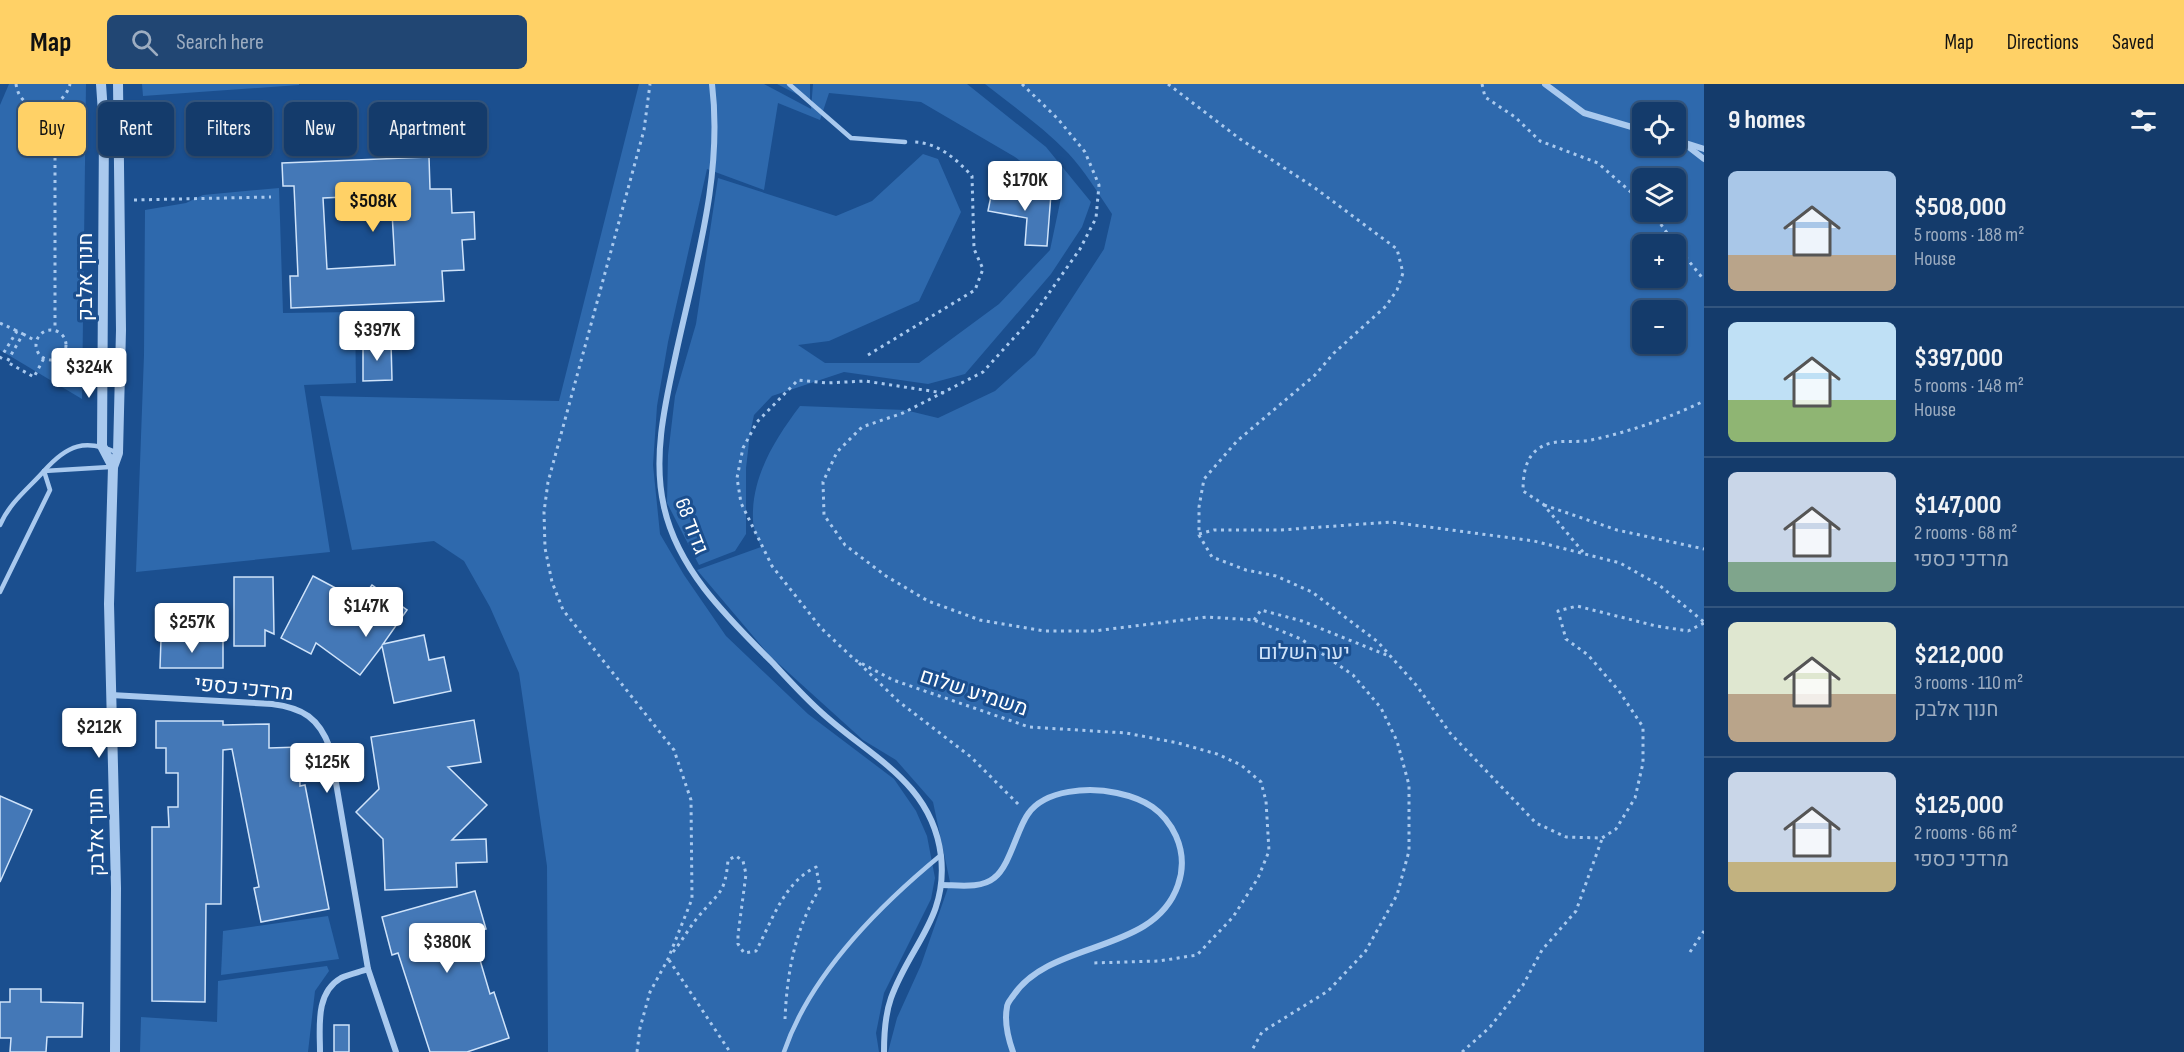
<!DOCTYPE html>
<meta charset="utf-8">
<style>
:root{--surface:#143b6b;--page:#214673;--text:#f1f3f6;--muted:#9dadc1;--line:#33557e;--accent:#ffd166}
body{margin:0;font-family:"Sofia Sans Condensed",Heebo,sans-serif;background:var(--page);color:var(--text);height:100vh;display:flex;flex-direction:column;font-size:22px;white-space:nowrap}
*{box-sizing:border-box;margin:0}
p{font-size:20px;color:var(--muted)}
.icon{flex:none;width:33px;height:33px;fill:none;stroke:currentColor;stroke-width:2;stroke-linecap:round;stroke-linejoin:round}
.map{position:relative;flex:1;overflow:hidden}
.sheet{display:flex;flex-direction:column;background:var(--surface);width:480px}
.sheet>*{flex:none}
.guide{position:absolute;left:18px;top:18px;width:570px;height:54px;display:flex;gap:12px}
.buttons{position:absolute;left:1632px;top:18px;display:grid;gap:12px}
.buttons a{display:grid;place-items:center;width:54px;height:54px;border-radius:9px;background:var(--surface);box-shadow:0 2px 4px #0004,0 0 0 2px var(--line);font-size:30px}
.price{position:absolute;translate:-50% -51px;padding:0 14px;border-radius:6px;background:#fff;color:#222;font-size:20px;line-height:39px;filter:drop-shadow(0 2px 3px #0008)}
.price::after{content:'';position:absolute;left:50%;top:36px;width:18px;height:14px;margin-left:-9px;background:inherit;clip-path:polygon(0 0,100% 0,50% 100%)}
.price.current{background:var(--accent);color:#111}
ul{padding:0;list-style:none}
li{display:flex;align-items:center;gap:18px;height:150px;padding:0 24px}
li+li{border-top:2px solid var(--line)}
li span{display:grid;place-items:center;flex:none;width:168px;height:120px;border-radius:9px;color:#555}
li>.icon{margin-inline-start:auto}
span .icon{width:72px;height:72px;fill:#fffc;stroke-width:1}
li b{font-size:26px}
h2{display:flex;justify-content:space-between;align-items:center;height:72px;padding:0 24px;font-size:26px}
.pill{padding:0 21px;border-radius:9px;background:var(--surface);box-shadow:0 2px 4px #0004,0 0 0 2px var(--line);font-size:21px;line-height:54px}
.pill.current{background:var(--accent);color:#111}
header{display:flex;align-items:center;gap:36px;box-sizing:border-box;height:84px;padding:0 30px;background:var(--accent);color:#111}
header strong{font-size:28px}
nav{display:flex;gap:33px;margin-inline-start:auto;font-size:21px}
.search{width:420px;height:54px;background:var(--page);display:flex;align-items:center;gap:15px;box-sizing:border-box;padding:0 21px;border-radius:9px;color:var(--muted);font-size:22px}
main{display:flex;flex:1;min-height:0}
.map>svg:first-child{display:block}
.green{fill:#2e69ad;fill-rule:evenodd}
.building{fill:#4478b7;stroke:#cfe3fa;stroke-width:1.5;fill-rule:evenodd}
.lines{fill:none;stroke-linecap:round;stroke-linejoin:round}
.path{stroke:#a9c9ee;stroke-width:3;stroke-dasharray:3 4.5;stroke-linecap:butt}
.service{stroke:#a9c9ee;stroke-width:4.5}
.minor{stroke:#a9c9ee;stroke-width:6}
.tertiary{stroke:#a9c9ee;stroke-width:10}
.labels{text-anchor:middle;stroke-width:6;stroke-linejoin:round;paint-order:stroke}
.street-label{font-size:21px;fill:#fff;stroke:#1b4f8f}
.park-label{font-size:21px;fill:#cfe3fa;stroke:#1b4f8f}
</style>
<header>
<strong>Map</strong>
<div class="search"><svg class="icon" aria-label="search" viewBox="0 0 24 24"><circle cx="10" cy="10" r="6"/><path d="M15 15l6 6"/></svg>Search here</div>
<nav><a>Map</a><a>Directions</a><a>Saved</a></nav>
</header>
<main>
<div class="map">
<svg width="1704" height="968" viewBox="0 0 1704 968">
<rect width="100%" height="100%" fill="#1b4f8f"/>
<g class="green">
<polygon points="9,0 86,0 82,315 0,266 0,21"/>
<polygon points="142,0 299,0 299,1 143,12"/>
<polygon points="639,0 764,0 811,25 813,0 967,0 1046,63 1091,118 1082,143 1051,190 965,290 928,300 844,288 772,312 754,331 750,350 746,384 746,450 735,467 699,481 667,419 668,371 675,312 696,240 718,94 836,132 872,117 923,70 938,75 961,128 919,217 829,257 798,261 825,279 919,279 999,220 1050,166 1062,109 1015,73 921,18 829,9 820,36 778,19 764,106 707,85 668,258 657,322 653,381 660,450 684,491 726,552 808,630 894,695 916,727 927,752 935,794 931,815 884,909 876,949 879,968 548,968 547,782 519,589 490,523 464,477 434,457 352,466 320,312 559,317"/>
<polygon points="777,0 810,0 810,17"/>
<path d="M985,0h719v968h-816l9,-34 24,-53 29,-83 -17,-80 -37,-42 -33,-20 -94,-85 -72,-85 64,-23c-3,-8 -8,-18 -8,-27 -2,-43 22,-81 47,-114l105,4 33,8 57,-27 40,-36 69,-106 8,-35c-14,-21 -27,-43 -44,-61 -25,-26 -55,-47 -83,-69zM1642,28h34v34h-34zM1642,94h34v34h-34zM1642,160h34v34h-34zM1642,226h34v34h-34z"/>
<polygon points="279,104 283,229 355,228 356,299 304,301 330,468 136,488 144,271 145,126 186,119 203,111"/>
<polygon points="328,832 339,875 221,891 223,847"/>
<polygon points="327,882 329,887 315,907 308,968 140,968 141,933 217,938 218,897"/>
</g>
<g class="building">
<polygon points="269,50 270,70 250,71 248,51"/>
<path d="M429,73l1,32h21l1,24 22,-1 1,27 -13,1 2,30 -22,1 2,30 -153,7 -1,-32h8l-4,-90h-11l-1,-23zM391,111l4,70 -68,4 -4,-71z"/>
<polygon points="993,102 1018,108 1051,110 1047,162 1025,161 1027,134 988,127"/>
<polygon points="391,258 392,296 363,297 363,259"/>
<polygon points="313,492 360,517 372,501 407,526 383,560 424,551 429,576 444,573 451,607 394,619 382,562 360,591 316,559 311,570 281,554"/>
<polygon points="234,493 273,493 274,550 265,546 265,562 234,562"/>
<polygon points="161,555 223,556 223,584 160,584"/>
<polygon points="474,636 481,678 448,683 487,721 452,756 486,755 487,778 456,779 457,803 385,806 383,755 356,728 379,705 371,653"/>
<polygon points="156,637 223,637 223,641 269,640 269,664 299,663 300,702 305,701 329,825 261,838 254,804 259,803 232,665 223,666 221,820 206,820 205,918 152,917 152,743 169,743 168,723 178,723 178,689 166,689 166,664 156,664"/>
<polygon points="0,712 32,726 0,798"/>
<polygon points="475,807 486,845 472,849 490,910 494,908 509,954 467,968 430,968 398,869 392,871 382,833"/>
<polygon points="10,905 41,905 41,918 83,919 82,953 47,953 46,968 10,968 11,954 0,954 0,918 10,918"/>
<rect x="334" y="941" width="15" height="27"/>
</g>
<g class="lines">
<g class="path">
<path d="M16,0c4,32 47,29 54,0"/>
<polyline points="1022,0 1058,35 1085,68 1099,101 1096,134 1080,165 1030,236 983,288 903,329 862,343 837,368 823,398 824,431 845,461 886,492 928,517 980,536 1044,547 1094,547 1207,533 1254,536 1301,555 1353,591 1381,624 1397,657 1409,701 1409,767 1397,811 1365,868 1328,907 1262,948 1251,968"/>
<polyline points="1168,0 1240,55 1315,104 1397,165 1403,189 1397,206 1386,222 1334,269 1315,291 1237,357 1204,395 1199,423 1199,451 1212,473 1246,486 1276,492 1312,508 1378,558 1417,602 1450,649 1536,739 1566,753 1602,754 1616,745 1635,714 1643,679 1643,643 1619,607 1588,571 1566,555 1558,527 1577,522 1656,542 1688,547 1704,539"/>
<polyline points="1482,0 1485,13 1515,33 1540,57 1598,79 1642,118"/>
<polyline points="55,21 55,246"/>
<polyline points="134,116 271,113"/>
<polyline points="1652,128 1675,160"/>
<polyline points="1676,161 1704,196"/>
<polyline points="0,239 17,247"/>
<circle cx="51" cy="261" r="15"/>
<polyline points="23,250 36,257"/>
<polyline points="63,271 90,286"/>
<path d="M868,271l107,-65 8,-21 -9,-20 -2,-73c-16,-17 -33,-33 -58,-34"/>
<polyline points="0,275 17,247 23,250 7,278 34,293 44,274"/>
<polyline points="944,309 865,297 827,299 798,296 757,338 743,364 737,394 741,419 772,482 821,544 855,576 893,596 1029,643 1126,649 1178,659 1217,670 1241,681 1261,698 1266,717 1269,767 1258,794 1233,833 1197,871 1159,877 1092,879"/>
<polyline points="1544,421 1617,446 1704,465"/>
<polyline points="1199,450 1214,446 1280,446 1391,438 1534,457 1620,479 1659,501 1704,538"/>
<path d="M1583,468l-40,-48 -20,-13c0,-15 2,-33 15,-42 16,-12 36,-5 53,-9 38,-8 78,-22 113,-39"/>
<polyline points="1254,536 1261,526 1302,537 1389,572"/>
<polyline points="859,579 898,617 971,673 1020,722"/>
<path d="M673,868c9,-11 16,-24 25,-35 20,-25 27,-21 30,-57l8,-4 7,5 3,13 -8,61v9l6,9 12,-2c16,-30 28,-69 60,-84l4,21c-25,41 -33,84 -35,131"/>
<polyline points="1690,868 1704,847"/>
<polyline points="669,876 730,968"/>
<polyline points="637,968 640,944 650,908 668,875 692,815 691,716 674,666 563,526 552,498 545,464 544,428 548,398 644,46 650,0"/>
<polyline points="1462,968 1490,943 1523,901 1542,866 1576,827 1602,755"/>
</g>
<g class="service">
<polyline points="789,0 851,54 905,58"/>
<polyline points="44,387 110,383"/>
<path d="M0,441c10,-23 28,-36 44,-54 23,-26 41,-33 74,-18"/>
<polyline points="0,508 50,406 44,387"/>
<path d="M784,968c26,-77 95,-146 157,-197"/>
</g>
<g class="minor">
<path d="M712,0c11,90 -16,178 -35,265 -11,51 -25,106 -13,158 14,63 63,110 108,155 16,17 32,35 50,51 48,44 110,69 119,143 7,62 -31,89 -50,142 -6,17 -7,36 -7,54"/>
<polyline points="1545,0 1584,29 1642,46"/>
<polyline points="1676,56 1704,65"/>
<polyline points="1686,61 1704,75"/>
<path d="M111,611l161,9c31,4 47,14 58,44l38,221 28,83"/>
<path d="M941,801c16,0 40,4 53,-7 16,-12 23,-49 34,-64 17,-25 62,-27 89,-21 28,6 47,17 59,43 7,16 8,32 2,49 -24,70 -127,54 -165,111 -2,3 -6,7 -6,11 -3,15 1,31 6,45"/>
<path d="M320,968c0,-25 -5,-59 21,-74 8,-4 19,-6 27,-9"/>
</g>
<g class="tertiary">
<polyline points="101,0 104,43 102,362 113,383"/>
<polyline points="115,968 116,804 109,520 113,383 118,369 121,246 118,0"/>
</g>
</g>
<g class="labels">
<g class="street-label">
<text transform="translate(85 193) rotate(-90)" y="7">חנוך אלבק</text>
<text transform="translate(692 442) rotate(69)" y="7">גדוד 68</text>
<text transform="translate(244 604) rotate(6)" y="7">מרדכי כספי</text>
<text transform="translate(974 608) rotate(18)" y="7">משמיע שלום</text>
<text transform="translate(96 748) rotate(-91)" y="7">חנוך אלבק</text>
</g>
<g class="park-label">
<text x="1304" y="575">יער השלום</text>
</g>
</g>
</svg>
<div class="buttons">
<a><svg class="icon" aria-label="locate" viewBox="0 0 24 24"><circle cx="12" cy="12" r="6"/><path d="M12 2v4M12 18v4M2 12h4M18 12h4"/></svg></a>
<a><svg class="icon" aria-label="layers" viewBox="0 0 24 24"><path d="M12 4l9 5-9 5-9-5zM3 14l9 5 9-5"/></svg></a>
<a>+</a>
<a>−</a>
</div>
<b class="price" style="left:1025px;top:128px">$170K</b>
<b class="price current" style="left:373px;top:149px">$508K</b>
<b class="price" style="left:377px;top:278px">$397K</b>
<b class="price" style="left:89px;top:315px">$324K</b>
<b class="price" style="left:366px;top:554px">$147K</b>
<b class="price" style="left:192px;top:570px">$257K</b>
<b class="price" style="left:99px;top:675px">$212K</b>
<b class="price" style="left:327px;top:710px">$125K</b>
<b class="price" style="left:447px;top:890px">$380K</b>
<div class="guide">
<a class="pill current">Buy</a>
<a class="pill">Rent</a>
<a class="pill">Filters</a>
<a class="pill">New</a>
<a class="pill">Apartment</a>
</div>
</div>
<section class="sheet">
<h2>9 homes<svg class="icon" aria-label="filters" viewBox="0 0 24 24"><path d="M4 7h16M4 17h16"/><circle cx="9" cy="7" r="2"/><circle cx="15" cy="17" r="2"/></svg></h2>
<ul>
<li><span style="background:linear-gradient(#a9c7e8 70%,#b9a48a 0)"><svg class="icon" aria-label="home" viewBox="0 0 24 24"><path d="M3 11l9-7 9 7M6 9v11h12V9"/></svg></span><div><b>$508,000</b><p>5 rooms · 188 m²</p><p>House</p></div></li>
<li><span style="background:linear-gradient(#bfe0f5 65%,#8fb573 0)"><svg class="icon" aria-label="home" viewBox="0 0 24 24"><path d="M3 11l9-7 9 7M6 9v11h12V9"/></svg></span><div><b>$397,000</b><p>5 rooms · 148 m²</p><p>House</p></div></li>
<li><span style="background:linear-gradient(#c9d6e8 75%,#7fa58c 0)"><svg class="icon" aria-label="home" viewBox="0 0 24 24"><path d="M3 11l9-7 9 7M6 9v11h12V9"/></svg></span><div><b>$147,000</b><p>2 rooms · 68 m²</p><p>מרדכי כספי</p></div></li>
<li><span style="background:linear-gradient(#dfe7d0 60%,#b9a48a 0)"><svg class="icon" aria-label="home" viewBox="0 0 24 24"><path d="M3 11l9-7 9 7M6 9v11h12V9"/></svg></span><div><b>$212,000</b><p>3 rooms · 110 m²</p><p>חנוך אלבק</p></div></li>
<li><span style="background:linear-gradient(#c9d6e8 75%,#c2b280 0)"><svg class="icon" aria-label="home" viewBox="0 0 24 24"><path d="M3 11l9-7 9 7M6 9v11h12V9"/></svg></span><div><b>$125,000</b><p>2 rooms · 66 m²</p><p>מרדכי כספי</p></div></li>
</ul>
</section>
</main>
